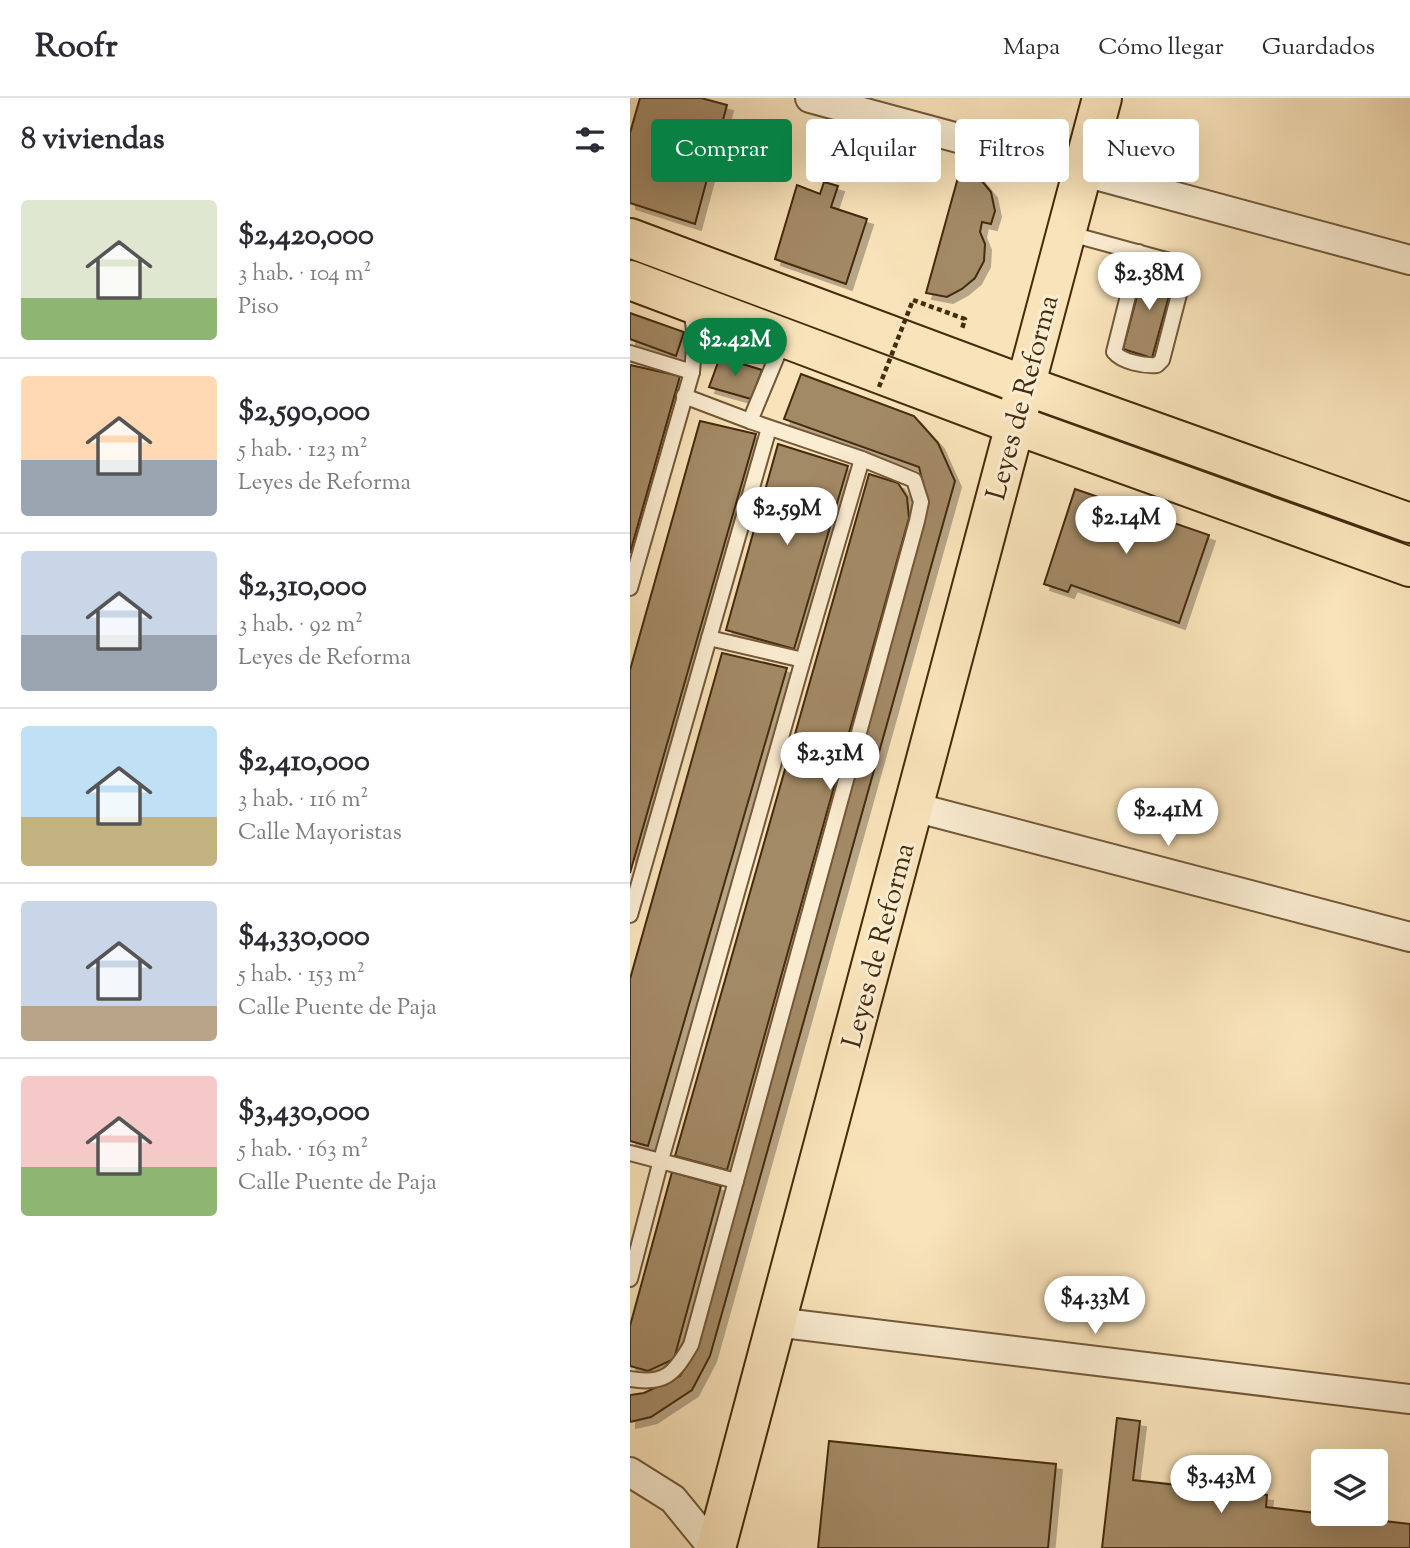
<!DOCTYPE html>
<html lang="es">
<meta charset="utf-8">
<style>
:root{--surface:#fff;--page:#f7f7f7;--text:#2b2b33;--muted:#7c7c81;--line:#e1e1e2;--accent:#0b8043}
body{margin:0;font-family:"Sorts Mill Goudy",serif;background:var(--page);color:var(--text);height:100vh;display:flex;flex-direction:column;font-size:26px;white-space:nowrap}
*{box-sizing:border-box;margin:0}
p{font-size:23px;color:var(--muted)}
.icon{flex:none;width:38px;height:38px;fill:none;stroke:currentColor;stroke-width:2;stroke-linecap:round;stroke-linejoin:round}
.map{position:relative;flex:1;overflow:hidden}
.panel{display:flex;flex-direction:column;background:var(--surface);width:630px}
.panel>*{flex:none}
.top-card{position:absolute;left:21px;top:21px;width:653px;height:63px;display:flex;gap:14px}
.tools{position:absolute;left:681px;top:1351px;display:grid;gap:14px}
.tools a{display:grid;place-items:center;width:77px;height:77px;border-radius:7px;background:var(--surface);box-shadow:0 7px 28px #0002;font-size:35px}
.price{position:absolute;translate:-50% -60px;padding:0 16px;border-radius:24px;background:#fff;color:#222;font-size:23px;line-height:46px;filter:drop-shadow(0 2px 4px #0008)}
.price::after{content:'';position:absolute;left:50%;top:42px;width:21px;height:16px;margin-left:-10px;background:inherit;clip-path:polygon(0 0,100% 0,50% 100%)}
.price.on{background:var(--accent);color:#fff}
ul{padding:0;list-style:none}
li{display:flex;align-items:center;gap:21px;height:175px;padding:0 21px}
li+li{border-top:2px solid var(--line)}
li span{display:grid;place-items:center;flex:none;width:196px;height:140px;border-radius:7px;color:#555}
li>.icon{margin-inline-start:auto}
span .icon{width:84px;height:84px;fill:#fffc;stroke-width:1}
li b{font-size:30px}
h2{display:flex;justify-content:space-between;align-items:center;height:84px;padding:0 21px;font-size:30px}
.pill{padding:0 24px;border-radius:7px;background:var(--surface);box-shadow:0 7px 28px #0002;font-size:24px;line-height:63px}
.pill.on{background:var(--accent);color:#fff}
header{display:flex;align-items:center;gap:42px;box-sizing:border-box;height:98px;padding:0 35px;background:var(--surface);border-bottom:2px solid var(--line)}
header strong{font-size:33px}
nav{display:flex;gap:38px;margin-inline-start:auto;font-size:24px}
main{display:flex;flex:1;min-height:0}
.map>svg:first-child{display:block}
.building{fill:#a38a66;stroke:#452a0c;stroke-width:2;filter:url(#shadow)}
.lines{fill:none;stroke-linecap:round;stroke-linejoin:round}
.service-casing{stroke:#725838;stroke-width:18}
.minor-casing{stroke:#725838;stroke-width:32}
.primary-casing{stroke:#452a0c;stroke-width:42}
.path{stroke:#452a0c;stroke-width:4.5;stroke-dasharray:5 3.5;stroke-linecap:butt}
.service{stroke:#fbedd2;stroke-width:14}
.minor{stroke:#fbedd2;stroke-width:28}
.primary{stroke:#f9e3ba;stroke-width:38}
.path-bridge{stroke:#452a0c;stroke-width:4.5;stroke-dasharray:5 3.5;stroke-linecap:butt}
.labels{text-anchor:middle;stroke-width:6;stroke-linejoin:round;paint-order:stroke}
.street-label{font-size:28px;fill:#452a0c;stroke:#fbedd2}
</style>
<header>
<strong>Roofr</strong>
<nav><a>Mapa</a><a>Cómo llegar</a><a>Guardados</a></nav>
</header>
<main>
<section class="panel">
<h2>8 viviendas<svg class="icon" aria-label="filters" viewBox="0 0 24 24"><path d="M4 7h16M4 17h16"/><circle cx="9" cy="7" r="2"/><circle cx="15" cy="17" r="2"/></svg></h2>
<ul>
<li><span style="background:linear-gradient(#dfe7d0 70%,#8fb573 0)"><svg class="icon" aria-label="home" viewBox="0 0 24 24"><path d="M3 11l9-7 9 7M6 9v11h12V9"/></svg></span><div><b>$2,420,000</b><p>3 hab. · 104 m²</p><p>Piso</p></div></li>
<li><span style="background:linear-gradient(#ffd9b3 60%,#9aa5b1 0)"><svg class="icon" aria-label="home" viewBox="0 0 24 24"><path d="M3 11l9-7 9 7M6 9v11h12V9"/></svg></span><div><b>$2,590,000</b><p>5 hab. · 123 m²</p><p>Leyes de Reforma</p></div></li>
<li><span style="background:linear-gradient(#c9d6e8 60%,#9aa5b1 0)"><svg class="icon" aria-label="home" viewBox="0 0 24 24"><path d="M3 11l9-7 9 7M6 9v11h12V9"/></svg></span><div><b>$2,310,000</b><p>3 hab. · 92 m²</p><p>Leyes de Reforma</p></div></li>
<li><span style="background:linear-gradient(#bfe0f5 65%,#c2b280 0)"><svg class="icon" aria-label="home" viewBox="0 0 24 24"><path d="M3 11l9-7 9 7M6 9v11h12V9"/></svg></span><div><b>$2,410,000</b><p>3 hab. · 116 m²</p><p>Calle Mayoristas</p></div></li>
<li><span style="background:linear-gradient(#c9d6e8 75%,#b9a48a 0)"><svg class="icon" aria-label="home" viewBox="0 0 24 24"><path d="M3 11l9-7 9 7M6 9v11h12V9"/></svg></span><div><b>$4,330,000</b><p>5 hab. · 153 m²</p><p>Calle Puente de Paja</p></div></li>
<li><span style="background:linear-gradient(#f6c9c9 65%,#8fb573 0)"><svg class="icon" aria-label="home" viewBox="0 0 24 24"><path d="M3 11l9-7 9 7M6 9v11h12V9"/></svg></span><div><b>$3,430,000</b><p>5 hab. · 163 m²</p><p>Calle Puente de Paja</p></div></li>
</ul>
</section>
<div class="map">
<svg width="780" height="1450" viewBox="0 0 780 1450">
<defs>
<filter id="shadow"><feDropShadow dx="6" dy="6" stdDeviation="0" flood-color="#0004"/></filter>
</defs>
<rect width="100%" height="100%" fill="#f9e3ba"/>
<filter id="stains"><feTurbulence type="fractalNoise" baseFrequency=".00286" numOctaves="4"/><feColorMatrix values="0 0 0 0 .2 0 0 0 0 .09 0 0 0 0 .02 0 0 0 .5 -.17"/></filter>
<radialGradient id="worn" r=".72"><stop offset=".6" stop-color="#630" stop-opacity="0"/><stop offset="1" stop-color="#630" stop-opacity=".3"/></radialGradient>
<g class="building">
<polygon points="10,0 71,0 97,7 65,126 0,105 0,35"/>
<polygon points="332,65 347,77 361,94 365,113 361,126 352,124 350,134 355,146 354,163 345,180 332,191 317,199 296,195"/>
<polygon points="194,84 208,88 201,109 237,121 216,186 145,161 167,87 190,96"/>
<polygon points="515,168 545,176 522,260 493,251"/>
<polygon points="0,215 54,234 46,258 0,241"/>
<polygon points="90,259 132,272 121,301 79,289"/>
<polygon points="0,267 50,278 0,455"/>
<polygon points="171,276 284,318 308,345 325,383 80,1258 62,1292 21,1319 0,1324 0,1297 14,1295 50,1278 67,1249 297,402 289,369 154,321"/>
<polygon points="70,323 126,336 0,775 0,572"/>
<polygon points="148,346 218,368 164,551 96,532"/>
<polygon points="239,376 268,385 277,399 279,420 97,1072 45,1058"/>
<polygon points="445,391 579,437 549,525 441,487 438,494 414,486"/>
<polygon points="92,555 157,570 18,1048 0,1043 0,881"/>
<polygon points="42,1074 91,1088 44,1261 18,1273 0,1268 0,1228"/>
<polygon points="487,1320 510,1323 503,1382 637,1397 636,1409 780,1426 780,1450 472,1450"/>
<polygon points="199,1343 426,1366 418,1450 188,1450"/>
</g>
<g class="lines">
<defs>
<g id="service">
<path d="M437,135l110,30 7,12 -22,85 -5,5c-13,1 -35,-3 -43,-13l25,-100"/>
<polyline points="0,255 62,274"/>
<polyline points="54,298 120,323 154,241"/>
<polyline points="0,490 62,274 65,239 61,210"/>
<polyline points="79,540 173,562 232,361 120,323"/>
<polyline points="0,817 139,330"/>
<polyline points="0,1055 106,1083"/>
<polyline points="0,1181 31,1062 173,562"/>
<path d="M0,1281c35,6 44,-5 61,-34l226,-824 4,-19 -7,-22 -52,-21"/>
</g>
<g id="minor">
<polyline points="180,0 780,162"/>
<polyline points="284,709 780,839"/>
<polyline points="145,1224 780,1301"/>
<polyline points="0,1374 43,1401 83,1450"/>
</g>
<g id="primary">
<polyline points="0,140 394,287 780,425"/>
<polyline points="0,182 383,326 780,469"/>
<polyline points="86,1450 472,0"/>
</g>
</defs>
<use href="#service" class="service-casing"/>
<use href="#minor" class="minor-casing"/>
<use href="#primary" class="primary-casing"/>
<polyline class="path" points="283,202 335,221 332,231"/>
<use href="#service" class="service"/>
<use href="#minor" class="minor"/>
<use href="#primary" class="primary"/>
<polyline class="path-bridge" points="249,289 283,202"/>
</g>
<g class="labels">
<g class="street-label">
<text transform="translate(391 299) rotate(-75)" y="10">Leyes de Reforma</text>
<text transform="translate(247 847) rotate(-75)" y="10">Leyes de Reforma</text>
</g>
</g>
<rect width="100%" height="100%" filter="url(#stains)"/>
<rect width="100%" height="100%" fill="url(#worn)"/>
</svg>
<div class="tools">
<a><svg class="icon" aria-label="layers" viewBox="0 0 24 24"><path d="M12 4l9 5-9 5-9-5zM3 14l9 5 9-5"/></svg></a>
</div>
<b class="price" style="left:519px;top:214px">$2.38M</b>
<b class="price on" style="left:105px;top:280px">$2.42M</b>
<b class="price" style="left:157px;top:449px">$2.59M</b>
<b class="price" style="left:496px;top:458px">$2.14M</b>
<b class="price" style="left:200px;top:694px">$2.31M</b>
<b class="price" style="left:538px;top:750px">$2.41M</b>
<b class="price" style="left:465px;top:1238px">$4.33M</b>
<b class="price" style="left:591px;top:1417px">$3.43M</b>
<div class="top-card">
<a class="pill on">Comprar</a>
<a class="pill">Alquilar</a>
<a class="pill">Filtros</a>
<a class="pill">Nuevo</a>
</div>
</div>
</main>
